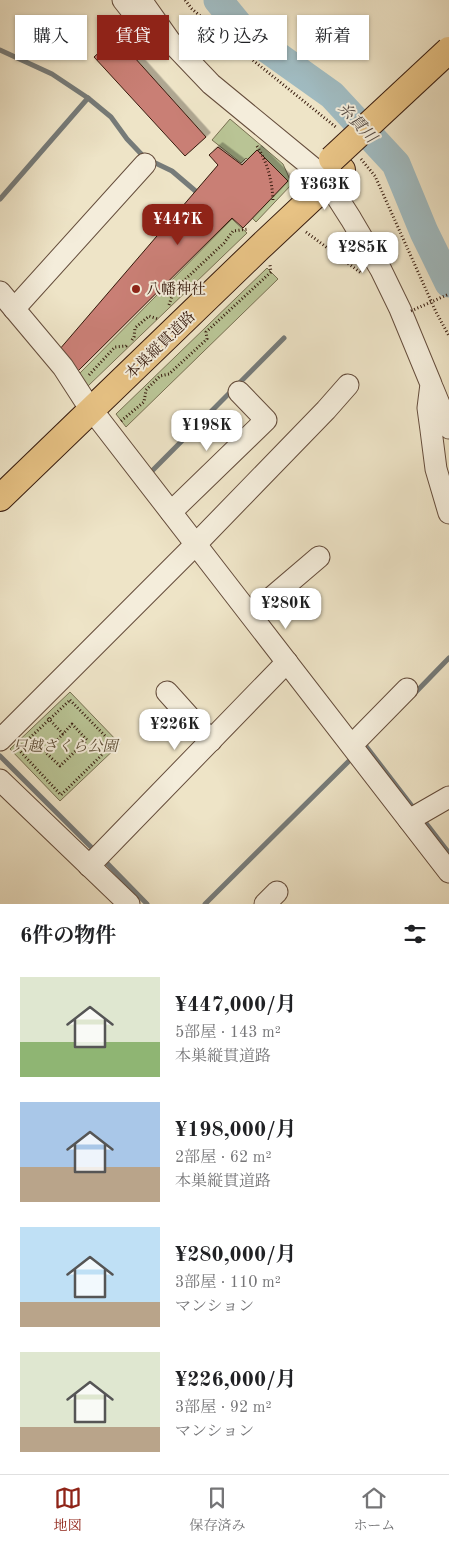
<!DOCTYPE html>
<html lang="ja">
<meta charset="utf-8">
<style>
:root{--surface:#fff;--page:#f2f2f2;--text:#202124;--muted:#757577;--line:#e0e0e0;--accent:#8f2418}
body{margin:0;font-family:"Old Standard TT","Noto Serif JP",serif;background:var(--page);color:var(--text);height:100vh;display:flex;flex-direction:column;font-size:19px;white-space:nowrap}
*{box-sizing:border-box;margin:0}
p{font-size:16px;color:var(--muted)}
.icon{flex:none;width:28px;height:28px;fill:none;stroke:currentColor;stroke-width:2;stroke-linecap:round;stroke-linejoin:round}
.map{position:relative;height:904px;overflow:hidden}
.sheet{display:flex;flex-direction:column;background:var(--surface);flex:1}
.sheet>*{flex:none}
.top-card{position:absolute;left:15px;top:15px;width:420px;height:45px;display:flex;gap:10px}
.price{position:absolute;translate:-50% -42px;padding:0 11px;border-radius:10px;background:#fff;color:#222;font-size:16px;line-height:32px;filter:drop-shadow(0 1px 2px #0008)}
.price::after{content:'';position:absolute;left:50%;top:30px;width:15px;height:11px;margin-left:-8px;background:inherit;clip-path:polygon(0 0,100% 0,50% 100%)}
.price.active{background:var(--accent);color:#fff}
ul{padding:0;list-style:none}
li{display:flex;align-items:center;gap:15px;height:125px;padding:0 20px}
li span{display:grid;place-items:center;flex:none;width:140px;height:100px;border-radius:0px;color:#555}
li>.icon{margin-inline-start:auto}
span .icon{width:60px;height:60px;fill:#fffc;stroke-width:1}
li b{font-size:21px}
h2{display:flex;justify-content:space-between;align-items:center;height:60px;padding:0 20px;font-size:21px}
.tag{padding:0 18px;border-radius:0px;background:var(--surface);box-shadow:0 1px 4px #0004;font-size:18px;line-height:45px}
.tag.active{background:var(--accent);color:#fff}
.dock{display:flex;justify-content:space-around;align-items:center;height:70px;border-top:1px solid var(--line);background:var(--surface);font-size:14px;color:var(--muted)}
.dock a{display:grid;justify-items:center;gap:2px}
.dock .active{color:var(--accent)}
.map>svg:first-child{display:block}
.green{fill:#b9c495;stroke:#787052}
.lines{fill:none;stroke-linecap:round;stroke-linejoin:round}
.stream{stroke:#767b79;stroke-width:5}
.river{stroke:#a0bbc1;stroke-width:29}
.building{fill:#c97f75;stroke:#371b0e;filter:url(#shadow)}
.minor-casing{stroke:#654d3c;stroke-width:23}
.major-casing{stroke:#371b0e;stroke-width:28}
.path{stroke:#371b0e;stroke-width:3;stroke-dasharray:1 2.5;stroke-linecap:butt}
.minor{stroke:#f4eddb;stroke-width:21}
.major{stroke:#e7c284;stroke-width:26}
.major-bridge-casing{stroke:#371b0e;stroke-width:28;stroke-linecap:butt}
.path-bridge{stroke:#371b0e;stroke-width:3;stroke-dasharray:1 2.5;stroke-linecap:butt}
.major-bridge{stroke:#e7c284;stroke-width:26}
.poi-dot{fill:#8f2418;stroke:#f4eddb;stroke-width:2}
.labels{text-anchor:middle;stroke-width:4;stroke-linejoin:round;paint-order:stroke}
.poi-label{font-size:15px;fill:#371b0e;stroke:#f4eddb;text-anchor:start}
.street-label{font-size:15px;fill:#371b0e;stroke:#f4eddb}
.park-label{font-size:15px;font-style:italic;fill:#5e4e36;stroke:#f4eddb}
.water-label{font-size:16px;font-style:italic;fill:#564b44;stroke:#f4eddb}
</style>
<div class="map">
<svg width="449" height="904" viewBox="0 0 449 904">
<defs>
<filter id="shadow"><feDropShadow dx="4.5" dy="-4.5" stdDeviation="0" flood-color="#0004"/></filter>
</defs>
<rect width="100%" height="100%" fill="#eee4c7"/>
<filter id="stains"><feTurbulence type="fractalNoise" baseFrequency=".004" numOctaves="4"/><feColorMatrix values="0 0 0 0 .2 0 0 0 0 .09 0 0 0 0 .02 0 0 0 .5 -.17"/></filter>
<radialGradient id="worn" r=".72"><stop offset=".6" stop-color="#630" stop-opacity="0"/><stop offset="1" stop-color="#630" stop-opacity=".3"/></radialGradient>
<g class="green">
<polygon points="230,119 283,164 292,184 256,222 238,203 264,175 246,158 241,163 212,140"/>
<polygon points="232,219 247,233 88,386 79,374"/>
<polygon points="267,268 278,279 126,427 116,414"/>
<polygon points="70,692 120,744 60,801 10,749"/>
</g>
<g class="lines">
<g class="stream">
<polyline points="0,50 52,74 88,98 111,117 127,139 145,158 172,171 199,194"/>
<polyline points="0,199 88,98"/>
<polyline points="151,472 284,338"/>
<polyline points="413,695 449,658"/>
<polyline points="362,741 415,810"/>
<polyline points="0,756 97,853"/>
<polyline points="422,818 449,853"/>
<polyline points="103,859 147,904"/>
<polyline points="205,904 353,757"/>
</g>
<polyline class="river" points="218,0 245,33 332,95 396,164 424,232 449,283"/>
</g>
<g class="building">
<polygon points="116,37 206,137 185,156 94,57"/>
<polygon points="218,147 242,165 257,150 288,181 243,228 232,218 77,372 59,350 218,165 209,155"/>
</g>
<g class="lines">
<defs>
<g id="minor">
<polyline points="123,0 149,33"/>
<polyline points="141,0 170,41 211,84 318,172 328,183 351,219 381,270 400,309 431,384 428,408 431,430 436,469 449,513"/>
<polyline points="0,292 63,367 85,401 449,872"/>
<polyline points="14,309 145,164"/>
<polyline points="433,389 449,428"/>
<polyline points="171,512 266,420 239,392"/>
<polyline points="251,615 319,557"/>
<polyline points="167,692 211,741"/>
<polyline points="0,740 196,544 326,410 348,385"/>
<polyline points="352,745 407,689"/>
<polyline points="0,780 129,904"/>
<polyline points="409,820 449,797"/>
<polyline points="89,866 287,662"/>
<polyline points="265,904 277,892"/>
</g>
<polyline id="major" points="0,498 259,248 342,170"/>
</defs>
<use href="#minor" class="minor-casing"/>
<use href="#major" class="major-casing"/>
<g class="path">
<polyline points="185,0 192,9 239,49 337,128"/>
<path d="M257,146c11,18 15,34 16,55"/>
<polyline points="361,159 375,176 436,312 449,336"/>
<polyline points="306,232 361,273"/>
<polyline points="169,305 174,290 224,243 233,231 249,229"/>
<polyline points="132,340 134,337 135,328 149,316 158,319"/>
<polyline points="89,375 115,347 126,346 127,344"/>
<polyline points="121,421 144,402 146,390 160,376 169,374 207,339 206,332 271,272 270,265"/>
<polygon points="70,700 113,744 61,795 18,749"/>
<polyline points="48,718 63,734 72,724 87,740 60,766 45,752 63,734"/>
</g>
<use href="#minor" class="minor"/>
<use href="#major" class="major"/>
<defs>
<polyline id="major-bridge" points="332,159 449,50"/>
</defs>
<use href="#major-bridge" class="major-bridge-casing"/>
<polyline class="path-bridge" points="411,311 449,294"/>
<use href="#major-bridge" class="major-bridge"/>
</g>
<circle class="poi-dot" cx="136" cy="289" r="5"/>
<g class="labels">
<g class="poi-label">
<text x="146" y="294">八幡神社</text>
</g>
<g class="street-label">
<text transform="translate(160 345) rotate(-44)" y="5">本巣縦貫道路</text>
</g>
<g class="park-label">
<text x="65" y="751">只越さくら公園</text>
</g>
<g class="water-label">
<text transform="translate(358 122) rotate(47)" y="6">糸貫川</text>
</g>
</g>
<rect width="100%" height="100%" filter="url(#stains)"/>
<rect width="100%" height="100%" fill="url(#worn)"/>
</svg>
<b class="price" style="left:325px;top:211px">¥363K</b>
<b class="price active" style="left:178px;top:246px">¥447K</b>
<b class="price" style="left:363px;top:274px">¥285K</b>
<b class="price" style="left:207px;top:452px">¥198K</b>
<b class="price" style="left:286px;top:630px">¥280K</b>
<b class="price" style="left:175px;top:751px">¥226K</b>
<div class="top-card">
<a class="tag">購入</a>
<a class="tag active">賃貸</a>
<a class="tag">絞り込み</a>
<a class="tag">新着</a>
</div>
</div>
<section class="sheet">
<h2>6件の物件<svg class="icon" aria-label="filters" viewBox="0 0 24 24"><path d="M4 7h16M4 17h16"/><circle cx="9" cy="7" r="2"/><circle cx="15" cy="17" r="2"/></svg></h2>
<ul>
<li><span style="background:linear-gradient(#dfe7d0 65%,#8fb573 0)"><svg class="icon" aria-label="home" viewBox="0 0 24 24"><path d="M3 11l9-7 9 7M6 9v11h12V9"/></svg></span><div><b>¥447,000/月</b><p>5部屋 · 143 m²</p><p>本巣縦貫道路</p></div></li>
<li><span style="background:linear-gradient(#a9c7e8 65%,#b9a48a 0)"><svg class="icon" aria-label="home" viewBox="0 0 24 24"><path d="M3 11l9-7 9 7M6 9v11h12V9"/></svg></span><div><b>¥198,000/月</b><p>2部屋 · 62 m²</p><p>本巣縦貫道路</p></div></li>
<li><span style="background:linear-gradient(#bfe0f5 75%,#b9a48a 0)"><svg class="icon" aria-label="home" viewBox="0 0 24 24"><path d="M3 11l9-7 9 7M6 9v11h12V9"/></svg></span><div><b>¥280,000/月</b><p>3部屋 · 110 m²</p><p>マンション</p></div></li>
<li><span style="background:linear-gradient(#dfe7d0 75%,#b9a48a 0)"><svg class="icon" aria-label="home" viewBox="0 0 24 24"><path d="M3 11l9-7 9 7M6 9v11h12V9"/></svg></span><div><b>¥226,000/月</b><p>3部屋 · 92 m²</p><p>マンション</p></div></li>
</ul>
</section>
<nav class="dock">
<a class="active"><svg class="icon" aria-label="map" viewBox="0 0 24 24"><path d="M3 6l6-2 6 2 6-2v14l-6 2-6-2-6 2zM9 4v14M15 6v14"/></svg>地図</a>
<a><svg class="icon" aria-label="saved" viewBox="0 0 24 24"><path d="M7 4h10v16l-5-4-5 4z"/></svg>保存済み</a>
<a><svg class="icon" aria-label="home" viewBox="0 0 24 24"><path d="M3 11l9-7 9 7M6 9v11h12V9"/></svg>ホーム</a>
</nav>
